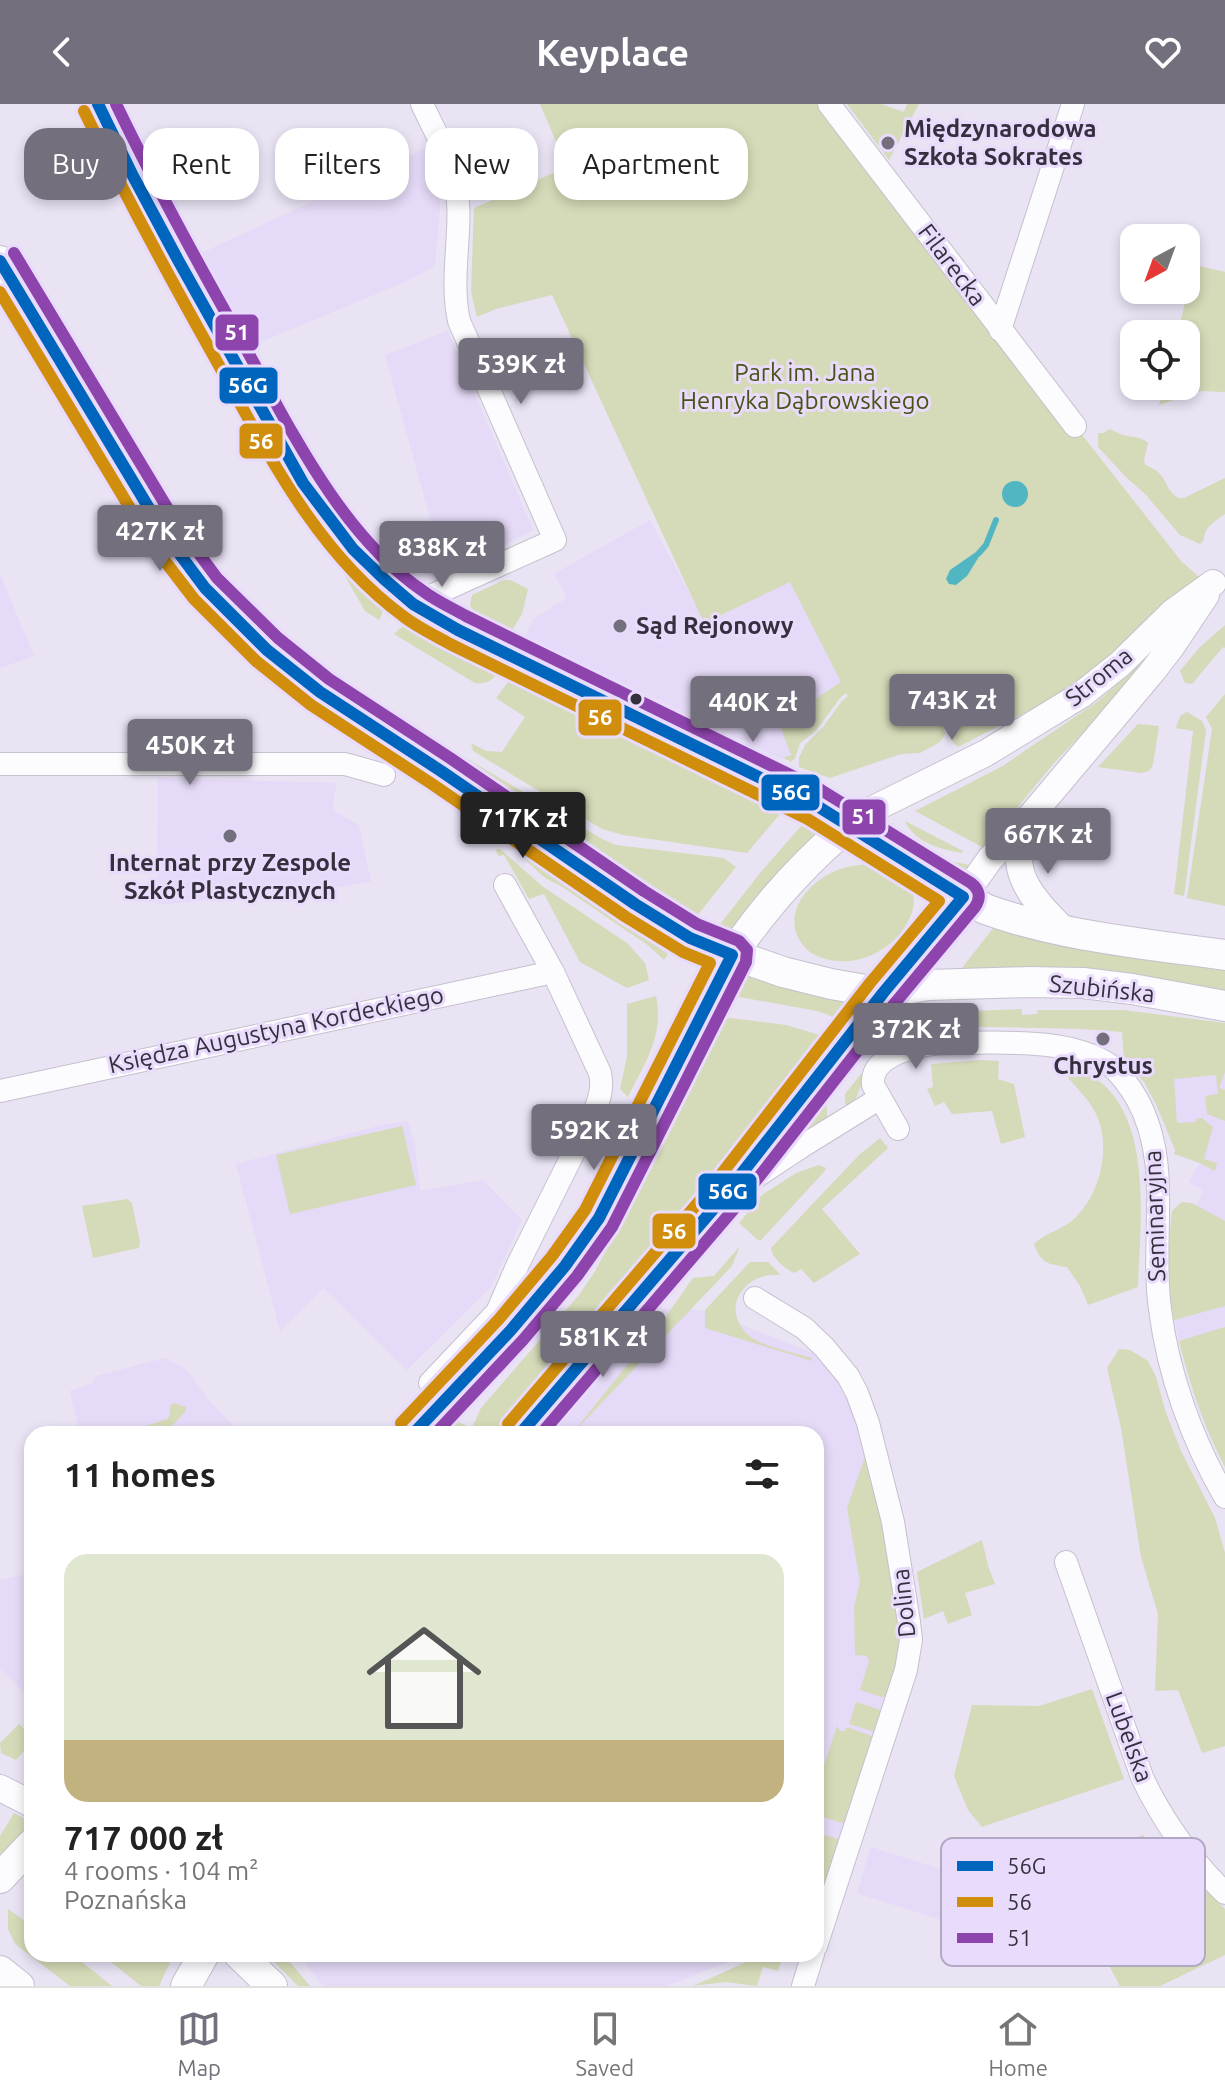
<!DOCTYPE html>
<meta charset="utf-8">
<style>
:root{--surface:#fff;--page:#f6f6f6;--text:#222;--muted:#767676;--line:#e0e0e0;--accent:#746f7d}
body{margin:0;font-family:Ubuntu,sans-serif;background:var(--page);color:var(--text);height:100vh;display:flex;flex-direction:column;font-size:30px;white-space:nowrap}
*{box-sizing:border-box;margin:0}
p{font-size:26px;color:var(--muted)}
.icon{flex:none;width:44px;height:44px;fill:none;stroke:currentColor;stroke-width:2;stroke-linecap:round;stroke-linejoin:round}
.map{position:relative;flex:1;overflow:hidden}
.side{position:absolute;left:24px;top:1322px;width:800px;height:536px;display:flex;flex-direction:column;background:var(--surface);border-radius:24px;box-shadow:0 4px 12px #0003}
.side>*{flex:none}
.top-card{position:absolute;left:24px;top:24px;width:800px;height:72px;display:flex;gap:16px}
.needle{width:52px;rotate:221deg}
.controls{position:absolute;left:1120px;top:120px;display:grid;gap:16px}
.controls a{display:grid;place-items:center;width:80px;height:80px;border-radius:16px;background:var(--surface);box-shadow:0 4px 12px #0003;font-size:40px}
.price{position:absolute;translate:-50% -68px;padding:0 18px;border-radius:8px;background:var(--accent);color:#fff;font-size:26px;line-height:52px;filter:drop-shadow(0 2px 4px #0008)}
.price::after{content:'';position:absolute;left:50%;top:48px;width:24px;height:18px;margin-left:-12px;background:inherit;clip-path:polygon(0 0,100% 0,50% 100%)}
.price.active{background:#222;color:#fff}
ul{padding:0;list-style:none}
li{display:grid;align-content:center;gap:16px;height:424px;padding:0 40px}
li+li{border-top:2px solid var(--line)}
li span{display:grid;place-items:center;height:248px;border-radius:24px;color:#555}
li>.icon{margin-inline-start:auto}
span .icon{width:144px;height:144px;fill:#fffc;stroke-width:1}
li b{font-size:34px}
h2{display:flex;justify-content:space-between;align-items:center;height:96px;padding:0 40px;font-size:34px}
.tag{padding:0 28px;border-radius:24px;background:var(--surface);box-shadow:0 4px 12px #0003;font-size:28px;line-height:72px}
.tag.active{background:var(--accent);color:#fff}
header{display:flex;justify-content:space-between;align-items:center;height:104px;padding:0 40px;background:var(--accent);color:#fff;font-size:36px;font-weight:700}
.tabs{display:flex;justify-content:space-around;align-items:center;height:112px;border-top:2px solid var(--line);background:var(--surface);font-size:22px;color:var(--muted)}
.tabs a{display:grid;justify-items:center;gap:4px}
.tabs .active{color:var(--accent)}
.map>svg:first-child{display:block}
.built{fill:#e5daf7}
.green{fill:#d5dab8}
.water{fill:#51b6c2}
.lines{fill:none;stroke-linecap:round;stroke-linejoin:round}
.stream{stroke:#51b6c2;stroke-width:6}
.minor-casing{stroke:#c5c0ce;stroke-width:24}
.tertiary-casing{stroke:#c5c0ce;stroke-width:28}
.secondary-casing{stroke:#c5c0ce;stroke-width:32}
.minor{stroke:#fcfbfd;stroke-width:22}
.tertiary{stroke:#fcfbfd;stroke-width:26}
.secondary{stroke:#fcfbfd;stroke-width:30}
.bus-1-casing{stroke:#e8dbfc;stroke-width:18}
.bus-2-casing{stroke:#e8dbfc;stroke-width:18}
.bus-3-casing{stroke:#e8dbfc;stroke-width:18}
.bus-1{stroke:#0065bd;stroke-width:12}
.bus-2{stroke:#d08e0c;stroke-width:12}
.bus-3{stroke:#8e44ad;stroke-width:12}
.poi-dot{fill:#746f7d;stroke:#e8dbfc;stroke-width:3}
.bus-dot{fill:#35303d;stroke:#e8dbfc;stroke-width:3}
.labels{text-anchor:middle;stroke-width:6;stroke-linejoin:round;paint-order:stroke}
.poi-label{font-size:24px;font-weight:bold;fill:#35303d;stroke:#e8dbfc;text-anchor:start}
.street-label{font-size:24px;fill:#35303d;stroke:#e8dbfc}
.park-label{font-size:24px;fill:#4b5215;stroke:#e8dbfc}
.key{fill:#e8dbfc;stroke:#b2a8c3;stroke-width:2}
.key-label{font-size:22px;fill:#35303d}
.line-badge{stroke:#e8dbfc;stroke-width:3}
.badge-label{font-size:22px;text-anchor:middle;font-weight:bold;fill:#fff}
</style>
<header><svg class="icon" aria-label="back" viewBox="0 0 24 24"><path d="M15 5l-7 7 7 7"/></svg>Keyplace<svg class="icon" aria-label="heart" viewBox="0 0 24 24"><path d="M12 20l-8-8c-3-5 5-10 8-4 3-6 11-1 8 4z"/></svg></header>
<div class="map">
<svg width="1225" height="1882" viewBox="0 0 1225 1882">
<rect width="100%" height="100%" fill="#e9e3f4"/>
<g class="built">
<polygon points="426,44 438,72 440,103 435,162 405,178 256,240 238,220 202,149"/>
<polygon points="448,227 533,426 446,472 385,251"/>
<polygon points="812,383 849,573 779,619 791,652 781,655 526,532 533,515 567,494 554,470 650,416 705,518"/>
<polygon points="0,470 34,552 0,564"/>
<polygon points="158,674 337,679 333,700 335,708 359,721 371,778 339,783 157,801"/>
<polygon points="1225,953 1225,1363 1211,1335 1196,1297 1179,1237 1170,1193 1168,1161 1172,1107 1182,1098 1196,1101 1200,1095 1203,1086 1189,1078 1200,1059 1174,1050 1175,1046 1156,1000 1144,978"/>
<polygon points="408,1017 415,1041 420,1087 483,1076 522,1116 491,1183 407,1266 323,1184 280,1227 236,1060 378,1022"/>
<polygon points="678,1203 715,1209 756,1227 838,1258 848,1272 909,1518 816,1842 816,1330 520,1330 535,1311 663,1206"/>
<polygon points="165,1254 184,1264 214,1302 242,1330 80,1330 70,1287 93,1279 96,1272"/>
<polygon points="32,1469 32,1597 0,1565 0,1476"/>
<polygon points="871,1743 968,1774 954,1820 857,1789"/>
<polygon points="298,1850 750,1850 666,1882 323,1882"/>
</g>
<g class="green">
<polygon points="540,0 829,0 1000,226 1181,457 1200,474 1103,574 1030,606 958,643 952,637 940,600 936,600 945,630 940,638 920,649 901,650 830,674 799,663 799,654 805,641 823,623 842,597 848,592 846,589 840,594 816,627 800,639 795,654 791,658 783,654 791,651 779,619 841,578 790,478 704,519 552,191 496,205 477,213 471,188 474,104 567,63"/>
<polygon points="847,0 881,0 904,8 907,0 919,0 889,56"/>
<polygon points="1186,159 1225,168 1225,288 1201,287 1159,301 1164,282 1186,282 1186,230 1178,230 1189,180 1186,178"/>
<path d="M1109,325c4,1 7,3 11,5 10,4 19,1 28,9l-4,16 1,6c25,9 17,23 33,33h6l41,-20v36c-10,7 -21,13 -21,26l-4,4 -20,-9 -34,-40 -21,-19 -27,-29v-14h6z"/>
<path d="M350,460c15,15 44,33 29,56l-14,-9 -23,-40z"/>
<polygon points="504,476 510,476 528,485 522,510 512,526 480,513 470,502 472,491"/>
<path d="M410,520l10,2 81,40c-6,12 -12,19 -26,17l-81,-49 9,-8z"/>
<polygon points="1225,521 1225,544 1223,543 1192,580 1185,579 1180,567 1199,544"/>
<polygon points="1139,561 1142,561 1098,613 1054,659 984,744 915,707 1001,663 1097,598"/>
<polygon points="515,569 786,703 747,749 623,731 602,725 473,647 471,639 486,647 502,648 525,613 496,594"/>
<polygon points="1225,590 1225,802 1187,794 1212,625 1206,613"/>
<polygon points="1187,608 1202,617 1206,626 1184,792 1174,790 1193,627 1176,624 1180,612"/>
<polygon points="1138,620 1159,622 1153,661 1149,667 1141,669 1098,663"/>
<polygon points="461,651 602,735 616,741 724,754 736,763 696,813 642,783 456,656"/>
<polygon points="473,703 548,768 668,850 664,856 649,842 561,782 545,774 470,705"/>
<path d="M808,714l16,9c-36,31 -65,65 -93,104l-3,2 -10,-6 42,-54z"/>
<path d="M905,717l58,30 -2,2c-22,-5 -45,-9 -56,-32z"/>
<path d="M893,719c24,35 37,33 76,42l-8,11 -82,-44 1,-3z"/>
<polygon points="497,745 500,745 542,782 627,839 645,859 649,876 627,884 580,858 544,790 529,795 504,751 499,752 496,747"/>
<path d="M867,760c93,7 31,114 -41,95 -12,-3 -23,-10 -28,-22 -14,-31 17,-60 45,-69 7,-2 16,-3 24,-4z"/>
<polygon points="994,823 1108,849 1225,867 1225,889 958,869"/>
<polygon points="744,870 851,897 851,899 837,914 817,907 734,892"/>
<path d="M656,892c8,41 -11,66 -28,101l-8,-8 7,-33v-52z"/>
<polygon points="1022,905 1022,911 1037,910 1038,906 1123,906 1225,919 1225,968 1219,984 1225,986 1225,1017 1207,1010 1205,992 1218,990 1216,971 1174,975 1177,1019 1196,1018 1197,1014 1202,1014 1213,1023 1204,1055 1217,1059 1215,1067 1200,1059 1174,1050 1175,1046 1156,1000 1144,978 1124,955 1122,928 1082,925 944,922 943,908"/>
<polygon points="933,910 933,930 867,967 854,999 848,1005 845,998 845,990 896,926 901,928 916,913"/>
<polygon points="723,913 786,921 823,932 539,1283 499,1330 433,1330 459,1301 453,1316 472,1324 481,1304 579,1191 594,1169 608,1143"/>
<polygon points="981,956 999,957 998,975 1014,980 1025,1033 1001,1040 992,1007 952,1010 944,998 935,1002 927,985 933,983 931,960"/>
<path d="M1070,962c88,27 70,150 68,221l-50,18 -8,-19 -13,-19c-19,-3 -26,-3 -33,-23 12,-12 30,-14 42,-27 25,-24 36,-73 19,-105 -6,-12 -18,-24 -27,-34z"/>
<polygon points="826,991 827,1011 829,1017 790,1038"/>
<polygon points="402,1022 416,1081 290,1110 276,1051"/>
<path d="M880,1034l8,10 -66,61 38,45 -46,29 -13,-14 -6,4c-9,-3 -23,-15 -24,-25l88,-93z"/>
<polygon points="819,1061 826,1064 824,1068 761,1136 758,1136 739,1119 762,1091 796,1069"/>
<polygon points="127,1095 132,1099 140,1138 139,1144 93,1154 82,1102"/>
<path d="M1182,1098l10,1 33,18v85l-51,14c-7,-36 -6,-72 -2,-109z"/>
<polygon points="740,1142 732,1162 572,1330 664,1215 693,1174 714,1172"/>
<path d="M750,1158h18l13,13c-34,-4 -61,30 -35,58 12,13 48,20 66,25v3l-107,-33v-18z"/>
<path d="M1225,1223v140c-21,-40 -35,-82 -46,-126z"/>
<polygon points="1119,1245 1130,1246 1148,1257 1156,1273 1166,1309 1181,1347 1215,1414 1225,1449 1225,1642 1202,1649 1178,1586 1155,1587 1158,1510 1141,1453 1121,1324 1107,1264"/>
<polygon points="174,1299 186,1303 186,1307 164,1330 134,1330 134,1326 167,1315 170,1311 170,1302"/>
<polygon points="865,1353 869,1355 886,1437 899,1521 899,1547 888,1592 882,1593 860,1586 869,1557 867,1552 855,1551 854,1503 860,1478 847,1404"/>
<polygon points="982,1436 988,1462 995,1480 965,1489 972,1511 948,1520 943,1507 924,1515 917,1468"/>
<polygon points="1092,1585 1124,1675 982,1723 968,1706 954,1672 972,1601 1039,1602"/>
<polygon points="856,1598 878,1605 882,1609 875,1628 849,1620"/>
<path d="M19,1620c18,17 11,20 -3,36l-15,-7 -1,-10z"/>
<polygon points="837,1622 840,1627 845,1627 847,1623 874,1633 846,1720 816,1711 816,1685"/>
<polygon points="14,1709 31,1718 32,1722 0,1756 0,1732"/>
<polygon points="816,1728 841,1736 822,1797 816,1794"/>
<polygon points="1143,1731 1150,1741 1173,1750 1225,1805 1225,1851 1160,1882 1120,1882 1098,1841 1090,1789 1096,1762 1090,1750"/>
<polygon points="8,1805 32,1822 32,1850 72,1850 112,1882 70,1882 15,1840 8,1825"/>
<polygon points="101,1850 174,1850 159,1882 141,1882"/>
<polygon points="266,1850 283,1850 310,1882 298,1882"/>
<polygon points="764,1850 777,1850 783,1852 778,1867 763,1863 757,1882 726,1878 693,1882"/>
</g>
<g class="water">
<circle cx="1015" cy="390" r="13"/>
<polygon points="976,448 980,451 967,472 956,481 949,480 946,475 950,466"/>
</g>
<g class="lines">
<polyline class="stream" points="979,449 986,441 996,416"/>
<defs>
<g id="minor">
<polyline points="829,0 1075,322"/>
<polyline points="1000,226 1073,0"/>
<path d="M413,500l142,-64 -96,-219c-10,-46 5,-93 -3,-136 -6,-28 -22,-55 -34,-81"/>
<polyline points="0,660 345,660 384,671"/>
<polyline points="0,987 553,868"/>
<path d="M898,1025l-25,-44c-4,-33 54,-42 77,-42 49,0 120,-6 161,23 11,9 19,21 26,33 36,65 13,139 23,210 8,65 32,131 65,188"/>
<polyline points="736,1086 801,1043 880,994"/>
<polyline points="755,1194 804,1224 824,1243 848,1272 857,1289 868,1319 893,1418 909,1518 911,1536 906,1566 816,1842"/>
<path d="M430,1279l67,-71 21,-48 77,-154c5,-13 8,-23 5,-37l-47,-101 -48,-87"/>
<path d="M1066,1458l76,215c21,45 48,82 83,116"/>
<polyline points="803,1882 813,1850"/>
</g>
<g id="tertiary">
<path d="M1027,720c-23,47 6,75 38,107"/>
<polyline points="849,721 873,705 986,649 1081,591 1120,560 1173,508 1213,479"/>
<polyline points="963,793 990,755 1030,713 1152,568 1172,542 1206,491"/>
<polyline points="0,1684 32,1700"/>
</g>
<g id="secondary">
<path d="M98,0l35,72 45,84 125,223 50,66 31,30 29,25 45,26 356,174 171,105c74,27 161,35 240,46"/>
<polyline points="0,157 164,429 205,484 267,546 320,588 678,827 703,840 783,868 831,880 883,889 928,881 1029,878 1083,879 1132,885 1225,902"/>
<path d="M413,1330c75,-81 153,-156 207,-253l112,-226c33,-49 72,-92 117,-130"/>
<polyline points="520,1330 721,1096 883,889 963,793"/>
<polyline points="0,1774 32,1740"/>
<polyline points="239,1850 272,1882"/>
<polyline points="0,1867 19,1882"/>
<polyline points="186,1882 204,1850"/>
</g>
</defs>
<use href="#minor" class="minor-casing"/>
<use href="#tertiary" class="tertiary-casing"/>
<use href="#secondary" class="secondary-casing"/>
<use href="#minor" class="minor"/>
<use href="#tertiary" class="tertiary"/>
<use href="#secondary" class="secondary"/>
<defs>
<g id="bus-1">
<polyline points="98,0 133,72 178,156 303,379 353,445 384,475 413,500 458,526 814,700 963,793 883,889 721,1096 520,1330"/>
<polyline points="0,157 164,429 205,484 267,546 320,588 441,667 635,800 690,834 732,851 599,1114 565,1162 511,1226 413,1330"/>
</g>
<g id="bus-2">
<path d="M84,7c40,82 83,162 128,242 53,94 101,197 191,263 14,11 31,19 47,28l356,174 133,83 -69,82 -161,207 -201,234"/>
<polyline points="0,188 151,439 194,495 256,557 311,601 432,680 626,813 683,848 710,859 585,1106 552,1152 499,1215 401,1319"/>
</g>
<g id="bus-3">
<path d="M116,0c38,79 80,156 123,232 48,86 100,198 184,255 13,10 29,17 43,25l355,174 150,93c9,7 10,15 4,24l-80,96 -162,207 -192,224"/>
<polyline points="14,149 177,420 217,474 278,534 329,575 450,654 644,787 697,820 739,837 747,846 746,858 612,1123 577,1172 523,1236 435,1330"/>
</g>
</defs>
<use href="#bus-1" class="bus-1-casing"/>
<use href="#bus-2" class="bus-2-casing"/>
<use href="#bus-3" class="bus-3-casing"/>
<use href="#bus-1" class="bus-1"/>
<use href="#bus-2" class="bus-2"/>
<use href="#bus-3" class="bus-3"/>
</g>
<g class="poi-dot">
<circle cx="888" cy="39" r="8"/>
<circle cx="620" cy="522" r="8"/>
<circle cx="230" cy="732" r="8"/>
<circle cx="1103" cy="935" r="8"/>
</g>
<circle class="bus-dot" cx="636" cy="595" r="7"/>
<g class="labels">
<g class="poi-label">
<text x="904" y="33">Międzynarodowa<tspan x="904" dy="28">Szkoła Sokrates</tspan></text>
<text x="636" y="530">Sąd Rejonowy</text>
<text x="230" y="767" text-anchor="middle">Internat przy Zespole<tspan x="230" dy="28">Szkół Plastycznych</tspan></text>
<text x="1103" y="970" text-anchor="middle">Chrystus</text>
</g>
<g class="street-label">
<text transform="translate(952 161) rotate(53)" y="8">Filarecka</text>
<text transform="translate(1099 573) rotate(-39)" y="8">Stroma</text>
<text transform="translate(1102 885) rotate(6)" y="8">Szubińska</text>
<text transform="translate(276 926) rotate(-12)" y="8">Księdza Augustyna Kordeckiego</text>
<text transform="translate(1155 1112) rotate(-92)" y="8">Seminaryjna</text>
<text transform="translate(904 1499) rotate(-96)" y="8">Dolina</text>
<text transform="translate(1129 1633) rotate(70)" y="8">Lubelska</text>
</g>
<g class="park-label">
<text x="805" y="277">Park im. Jana<tspan x="805" dy="28">Henryka Dąbrowskiego</tspan></text>
</g>
</g>
<rect x="941" y="1734" width="264" height="128" rx="12" class="key"/>
<rect x="957" y="1757" width="36" height="10" fill="#0065bd"/>
<rect x="957" y="1793" width="36" height="10" fill="#d08e0c"/>
<rect x="957" y="1829" width="36" height="10" fill="#8e44ad"/>
<g class="key-label">
<text x="1007" y="1770">56G</text>
<text x="1007" y="1806">56</text>
<text x="1007" y="1842">51</text>
</g>
<g class="line-badge">
<rect x="214" y="209" width="46" height="39" rx="8" fill="#8e44ad"/>
<rect x="218" y="262" width="61" height="39" rx="8" fill="#0065bd"/>
<rect x="238" y="318" width="46" height="38" rx="8" fill="#d08e0c"/>
<rect x="577" y="594" width="46" height="39" rx="8" fill="#d08e0c"/>
<rect x="760" y="669" width="61" height="39" rx="8" fill="#0065bd"/>
<rect x="841" y="694" width="46" height="38" rx="8" fill="#8e44ad"/>
<rect x="697" y="1068" width="61" height="39" rx="8" fill="#0065bd"/>
<rect x="651" y="1108" width="46" height="38" rx="8" fill="#d08e0c"/>
</g>
<g class="badge-label">
<text x="237" y="236">51</text>
<text x="248" y="289">56G</text>
<text x="261" y="345">56</text>
<text x="600" y="621">56</text>
<text x="791" y="696">56G</text>
<text x="864" y="720">51</text>
<text x="728" y="1095">56G</text>
<text x="674" y="1135">56</text>
</g>
</svg>
<div class="controls">
<a><svg class="needle" viewBox="-14 -14 28 28"><path d="M0-13l5 13h-10z" fill="#e53935"/><path d="M0 13l5-13h-10z" fill="#767676"/></svg></a>
<a><svg class="icon" aria-label="locate" viewBox="0 0 24 24"><circle cx="12" cy="12" r="6"/><path d="M12 2v4M12 18v4M2 12h4M18 12h4"/></svg></a>
</div>
<b class="price" style="left:521px;top:302px">539K zł</b>
<b class="price" style="left:160px;top:469px">427K zł</b>
<b class="price" style="left:442px;top:485px">838K zł</b>
<b class="price" style="left:952px;top:638px">743K zł</b>
<b class="price" style="left:753px;top:640px">440K zł</b>
<b class="price" style="left:190px;top:683px">450K zł</b>
<b class="price active" style="left:523px;top:756px">717K zł</b>
<b class="price" style="left:1048px;top:772px">667K zł</b>
<b class="price" style="left:916px;top:967px">372K zł</b>
<b class="price" style="left:594px;top:1068px">592K zł</b>
<b class="price" style="left:603px;top:1275px">581K zł</b>
<div class="top-card">
<a class="tag active">Buy</a>
<a class="tag">Rent</a>
<a class="tag">Filters</a>
<a class="tag">New</a>
<a class="tag">Apartment</a>
</div>
<section class="side">
<h2>11 homes<svg class="icon" aria-label="filters" viewBox="0 0 24 24"><path d="M4 7h16M4 17h16"/><circle cx="9" cy="7" r="2"/><circle cx="15" cy="17" r="2"/></svg></h2>
<ul>
<li><span style="background:linear-gradient(#dfe7d0 75%,#c2b280 0)"><svg class="icon" aria-label="home" viewBox="0 0 24 24"><path d="M3 11l9-7 9 7M6 9v11h12V9"/></svg></span><div><b>717 000 zł</b><p>4 rooms · 104 m²</p><p>Poznańska</p></div></li>
</ul>
</section>
</div>
<nav class="tabs">
<a class="active"><svg class="icon" aria-label="map" viewBox="0 0 24 24"><path d="M3 6l6-2 6 2 6-2v14l-6 2-6-2-6 2zM9 4v14M15 6v14"/></svg>Map</a>
<a><svg class="icon" aria-label="saved" viewBox="0 0 24 24"><path d="M7 4h10v16l-5-4-5 4z"/></svg>Saved</a>
<a><svg class="icon" aria-label="home" viewBox="0 0 24 24"><path d="M3 11l9-7 9 7M6 9v11h12V9"/></svg>Home</a>
</nav>
